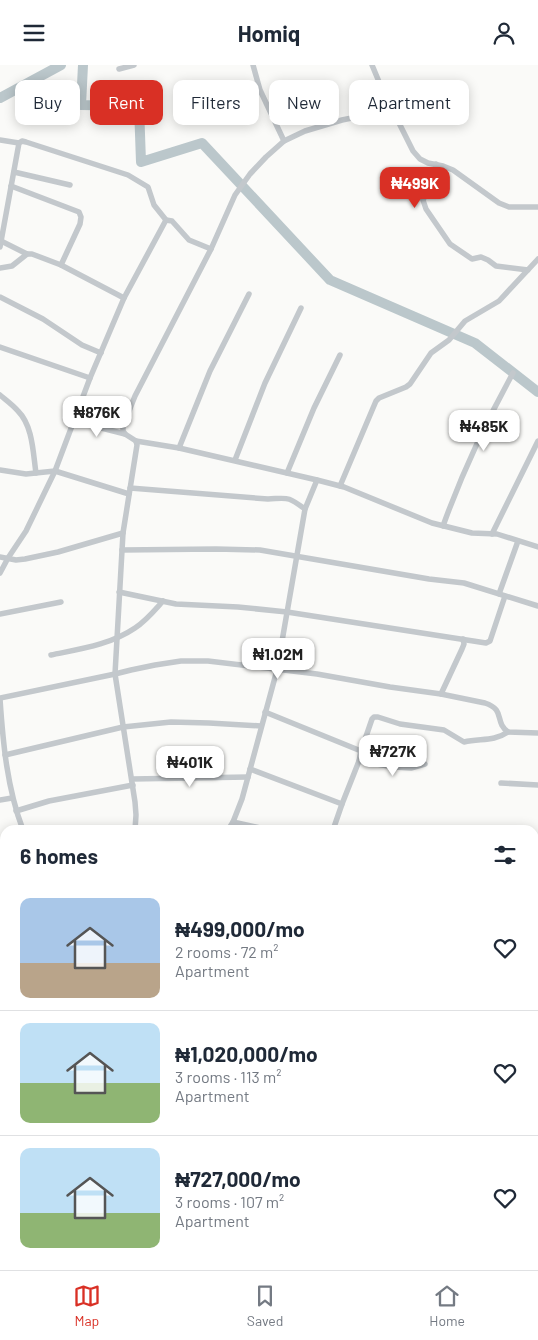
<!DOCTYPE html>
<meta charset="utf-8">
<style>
:root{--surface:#fff;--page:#f2f2f3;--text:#1f2937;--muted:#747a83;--line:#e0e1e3;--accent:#d93025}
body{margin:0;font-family:Barlow,sans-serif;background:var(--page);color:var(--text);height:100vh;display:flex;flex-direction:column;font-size:19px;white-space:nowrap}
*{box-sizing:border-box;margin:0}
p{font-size:16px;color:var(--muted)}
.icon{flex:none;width:28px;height:28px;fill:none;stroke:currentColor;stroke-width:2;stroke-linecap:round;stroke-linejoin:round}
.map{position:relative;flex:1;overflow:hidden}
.panel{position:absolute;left:0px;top:760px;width:539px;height:445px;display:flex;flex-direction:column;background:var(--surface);border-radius:15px 15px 0 0;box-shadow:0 2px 12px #0003}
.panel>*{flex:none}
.guide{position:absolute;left:15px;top:15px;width:509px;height:45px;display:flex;gap:10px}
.price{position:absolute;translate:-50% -42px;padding:0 11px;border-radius:10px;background:#fff;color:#222;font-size:16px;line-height:32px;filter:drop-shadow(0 1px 2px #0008)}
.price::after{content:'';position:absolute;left:50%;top:30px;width:15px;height:11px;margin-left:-8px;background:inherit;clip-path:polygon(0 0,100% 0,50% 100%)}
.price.active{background:var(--accent);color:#fff}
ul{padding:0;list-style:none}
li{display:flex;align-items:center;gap:15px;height:125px;padding:0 20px}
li+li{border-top:1px solid var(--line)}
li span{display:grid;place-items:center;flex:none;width:140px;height:100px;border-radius:10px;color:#555}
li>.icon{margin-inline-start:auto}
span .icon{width:60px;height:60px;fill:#fffc;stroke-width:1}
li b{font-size:21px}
h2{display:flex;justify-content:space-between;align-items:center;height:60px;padding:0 20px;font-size:21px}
.pill{padding:0 18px;border-radius:10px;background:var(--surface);box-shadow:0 2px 12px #0003;font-size:18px;line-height:45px}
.pill.active{background:var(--accent);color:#fff}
header{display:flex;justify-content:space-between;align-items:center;height:65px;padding:0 20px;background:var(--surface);font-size:22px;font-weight:700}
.dock{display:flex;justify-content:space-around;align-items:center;height:70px;border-top:1px solid var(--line);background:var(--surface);font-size:14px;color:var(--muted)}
.dock a{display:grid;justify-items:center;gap:2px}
.dock .active{color:var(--accent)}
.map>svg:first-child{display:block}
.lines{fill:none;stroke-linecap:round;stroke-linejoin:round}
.river{stroke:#bbc7cb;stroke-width:10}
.highway-casing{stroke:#b4b9bd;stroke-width:12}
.street{stroke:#c3c8cc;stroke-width:5.5}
.highway{stroke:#fff;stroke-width:10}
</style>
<header><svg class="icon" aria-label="menu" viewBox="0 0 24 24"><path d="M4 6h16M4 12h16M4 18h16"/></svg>Homiq<svg class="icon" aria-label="person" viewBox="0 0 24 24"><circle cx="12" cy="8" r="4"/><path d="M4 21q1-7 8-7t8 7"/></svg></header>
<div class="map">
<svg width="538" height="1205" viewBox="0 0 538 1205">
<rect width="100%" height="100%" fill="#fafaf8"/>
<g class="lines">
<g class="river">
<polyline points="83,0 81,40 139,41 141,97 202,78 330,215 475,278 538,327"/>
<polyline points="0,33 61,0"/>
</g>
<defs>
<g id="highway">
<polyline points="0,1021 5,1022"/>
<polyline points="0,1029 5,1029"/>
<polyline points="475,1200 488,1205"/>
<polyline points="495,1200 509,1205"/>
</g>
</defs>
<use href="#highway" class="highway-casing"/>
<g class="street">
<polyline points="253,0 260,25 284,76"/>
<polyline points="372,0 392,48"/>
<polyline points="119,4 134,0"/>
<polyline points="0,75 19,78 22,76 26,77 128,110 148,122 154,140 166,155 172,156 189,175 211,184"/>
<polyline points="436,99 435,111 423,135 426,144 450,179 472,194 481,192 488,195 496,201 528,205"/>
<polyline points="14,107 70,120"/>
<polyline points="11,121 79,147 81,152 80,159 61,200"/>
<polyline points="1,176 27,189"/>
<polyline points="0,182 19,78"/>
<polyline points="0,203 12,201 27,189 32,189 61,200 124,233"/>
<polyline points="0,232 43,254 82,280 101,288"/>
<polyline points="0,282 90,313"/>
<path d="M0,330c6,5 13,10 18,16 15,15 15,42 18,62"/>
<polyline points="74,356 125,369"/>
<polyline points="136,376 179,383 317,415 344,422 432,458 472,468 497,469 538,482"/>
<polyline points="179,383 210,306 249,229"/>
<polyline points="235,395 265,318 301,243"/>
<polyline points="0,405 26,409 55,406 129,429"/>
<polyline points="287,408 314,343 340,290"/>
<polyline points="340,421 376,336 379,333 406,322 410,319 431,288 449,275 465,256 499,236 538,194"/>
<path d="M130,423l138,11c21,-1 19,-3 37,10"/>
<path d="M443,461c19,-53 43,-104 70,-153"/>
<polyline points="492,469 538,376"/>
<polyline points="122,485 216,484 260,485 429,514 464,518 538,541"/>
<polyline points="0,492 16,495 25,494 58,487 123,468"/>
<polyline points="0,508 8,493 26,466 55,406 90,313 124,233 166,155"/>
<polyline points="119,527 176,539 238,542 287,547 486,578 490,576 505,531"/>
<polyline points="499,529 518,476"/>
<polyline points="0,549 61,537"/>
<path d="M51,590c29,-6 59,-10 84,-27 11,-7 19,-17 28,-27"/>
<polyline points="441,629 462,584 464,579 463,574"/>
<path d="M0,633l115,-24 16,-4 24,-5 26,-4h27l109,13 73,13 51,7 44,9c21,7 9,19 23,29l30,1"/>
<path d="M0,634c3,44 7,89 23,131"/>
<polyline points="265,647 361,686"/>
<polyline points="5,690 123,662 171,657 209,658 261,661"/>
<polyline points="359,696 394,702 411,703 425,699"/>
<polyline points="250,704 342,739"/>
<polyline points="132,714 248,712"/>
<polyline points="501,718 538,720"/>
<polyline points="0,735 12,733"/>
<polyline points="16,746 49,736 133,720"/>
<polyline points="233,757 269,765"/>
<polyline points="135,765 136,750 135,737 115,609 123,468 137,380 136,376 125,369 123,366 123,361 135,331 211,184 235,130 250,109 266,92 284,76 305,66 342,55 371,49 388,47 392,48 397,54 413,86 420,94 428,98 443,101 453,105 499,138 509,142 538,142"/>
<polyline points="228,765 233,757 242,734 277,605 305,444 317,415"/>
<path d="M333,765l9,-26 17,-43 2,-10 11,-32 2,-2h4l22,7 44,6 20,12c17,-4 29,0 44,-10"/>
<polyline points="534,776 538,776"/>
<polyline points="0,790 5,789"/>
<polyline points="0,847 5,847"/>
<polyline points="534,875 538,874"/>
<polyline points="0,926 5,935"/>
<polyline points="534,978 538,978"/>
<polyline points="534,1027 538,1026"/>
<polyline points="534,1147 538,1131"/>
<polyline points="0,1173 5,1173"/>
<polyline points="301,1205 303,1200"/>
<polyline points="368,1205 370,1200"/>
<polyline points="522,1205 523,1200"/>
</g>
<use href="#highway" class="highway"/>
</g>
</svg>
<b class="price active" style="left:415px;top:144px">₦499K</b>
<b class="price" style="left:97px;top:373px">₦876K</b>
<b class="price" style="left:484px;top:387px">₦485K</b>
<b class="price" style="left:278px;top:615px">₦1.02M</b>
<b class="price" style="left:393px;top:712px">₦727K</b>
<b class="price" style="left:190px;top:723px">₦401K</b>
<div class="guide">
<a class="pill">Buy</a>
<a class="pill active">Rent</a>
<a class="pill">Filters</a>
<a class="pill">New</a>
<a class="pill">Apartment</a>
</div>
<section class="panel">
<h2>6 homes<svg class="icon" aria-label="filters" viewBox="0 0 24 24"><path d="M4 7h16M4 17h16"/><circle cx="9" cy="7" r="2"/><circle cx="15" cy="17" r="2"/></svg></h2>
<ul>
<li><span style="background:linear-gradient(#a9c7e8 65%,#b9a48a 0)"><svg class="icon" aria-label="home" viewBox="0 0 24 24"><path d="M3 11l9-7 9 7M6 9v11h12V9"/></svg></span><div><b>₦499,000/mo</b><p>2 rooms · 72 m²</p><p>Apartment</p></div><svg class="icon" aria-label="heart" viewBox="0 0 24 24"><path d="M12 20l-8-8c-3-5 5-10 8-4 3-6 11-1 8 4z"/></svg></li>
<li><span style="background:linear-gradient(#bfe0f5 60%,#8fb573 0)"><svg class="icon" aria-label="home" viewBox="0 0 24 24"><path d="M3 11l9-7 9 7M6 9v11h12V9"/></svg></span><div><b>₦1,020,000/mo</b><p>3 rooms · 113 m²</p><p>Apartment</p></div><svg class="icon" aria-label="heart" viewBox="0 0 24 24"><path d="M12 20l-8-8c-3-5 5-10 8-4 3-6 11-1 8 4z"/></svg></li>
<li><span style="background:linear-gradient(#bfe0f5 65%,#8fb573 0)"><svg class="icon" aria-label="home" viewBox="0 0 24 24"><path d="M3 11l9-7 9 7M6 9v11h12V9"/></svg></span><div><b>₦727,000/mo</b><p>3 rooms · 107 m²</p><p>Apartment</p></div><svg class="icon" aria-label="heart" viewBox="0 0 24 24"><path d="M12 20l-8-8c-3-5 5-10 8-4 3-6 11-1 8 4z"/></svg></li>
</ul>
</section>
</div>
<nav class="dock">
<a class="active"><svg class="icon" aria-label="map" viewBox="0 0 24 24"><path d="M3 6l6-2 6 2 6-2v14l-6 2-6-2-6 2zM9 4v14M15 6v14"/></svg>Map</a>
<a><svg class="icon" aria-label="saved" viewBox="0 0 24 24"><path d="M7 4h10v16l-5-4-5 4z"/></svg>Saved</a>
<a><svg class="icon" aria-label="home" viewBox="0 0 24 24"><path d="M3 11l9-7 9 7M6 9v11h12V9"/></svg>Home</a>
</nav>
